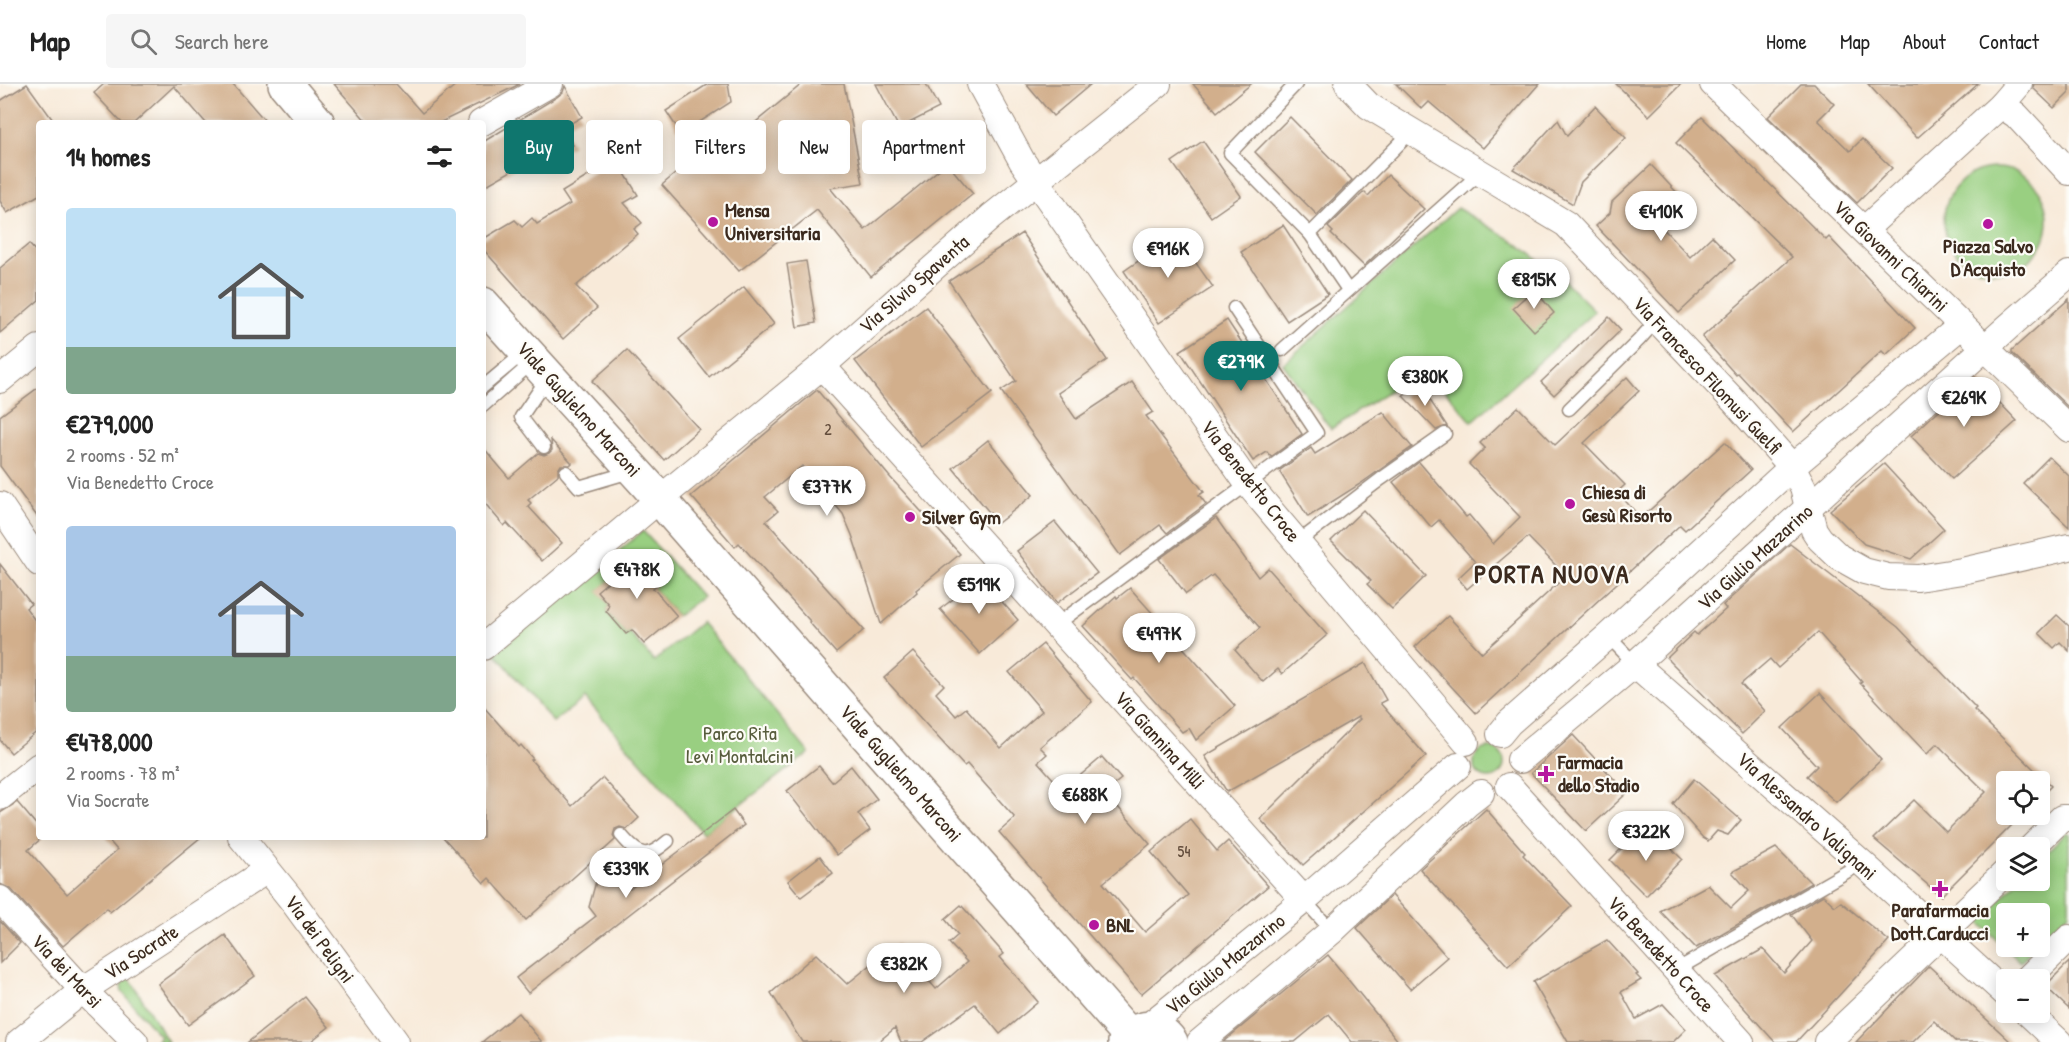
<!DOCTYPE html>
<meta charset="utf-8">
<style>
:root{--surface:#fff;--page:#f6f6f6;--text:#222;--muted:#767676;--line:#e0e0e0;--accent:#0f766e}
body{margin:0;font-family:"Patrick Hand",sans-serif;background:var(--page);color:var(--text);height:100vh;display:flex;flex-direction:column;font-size:22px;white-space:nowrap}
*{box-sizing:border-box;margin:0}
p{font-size:20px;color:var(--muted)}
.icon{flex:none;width:33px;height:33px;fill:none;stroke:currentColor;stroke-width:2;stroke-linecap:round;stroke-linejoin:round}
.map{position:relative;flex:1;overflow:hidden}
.sheet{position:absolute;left:36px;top:36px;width:450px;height:720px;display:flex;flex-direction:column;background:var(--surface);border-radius:6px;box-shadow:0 3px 15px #0003}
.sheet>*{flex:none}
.guide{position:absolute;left:504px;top:36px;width:570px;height:54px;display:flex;gap:12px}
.fabs{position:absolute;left:1996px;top:687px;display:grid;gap:12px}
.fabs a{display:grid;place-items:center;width:54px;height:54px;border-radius:6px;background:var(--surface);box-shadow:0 3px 15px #0003;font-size:30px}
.price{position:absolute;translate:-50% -51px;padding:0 14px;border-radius:21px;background:#fff;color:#222;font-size:20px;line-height:39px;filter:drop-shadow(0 2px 3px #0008)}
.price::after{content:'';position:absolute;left:50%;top:36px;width:18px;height:14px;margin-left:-9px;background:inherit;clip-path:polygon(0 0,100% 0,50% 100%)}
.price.current{background:var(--accent);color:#fff}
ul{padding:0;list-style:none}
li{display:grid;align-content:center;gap:12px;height:318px;padding:0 30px}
li span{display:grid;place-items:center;height:186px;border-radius:6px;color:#555}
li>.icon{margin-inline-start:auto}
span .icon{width:108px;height:108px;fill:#fffc;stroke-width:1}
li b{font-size:26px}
h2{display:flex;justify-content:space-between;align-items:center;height:72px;padding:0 30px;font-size:26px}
.chip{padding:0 21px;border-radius:6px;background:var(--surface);box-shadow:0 3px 15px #0003;font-size:21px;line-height:54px}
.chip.current{background:var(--accent);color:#fff}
header{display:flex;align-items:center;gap:36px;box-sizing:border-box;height:84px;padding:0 30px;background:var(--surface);border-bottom:2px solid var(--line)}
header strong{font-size:28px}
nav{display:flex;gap:33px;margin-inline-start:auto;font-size:21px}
.search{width:420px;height:54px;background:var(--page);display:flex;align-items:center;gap:15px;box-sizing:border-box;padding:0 21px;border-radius:6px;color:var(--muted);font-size:22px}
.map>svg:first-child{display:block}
.green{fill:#99cf81;stroke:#6a7c50;stroke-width:1.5}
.building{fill:#d2af8c}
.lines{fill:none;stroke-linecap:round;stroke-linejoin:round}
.service-casing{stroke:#9a8a7c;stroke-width:15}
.minor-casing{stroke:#9a8a7c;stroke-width:28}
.secondary-casing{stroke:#9a8a7c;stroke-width:36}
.service{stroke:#fff;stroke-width:12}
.minor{stroke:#fff;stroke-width:26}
.secondary{stroke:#fff;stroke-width:33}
.poi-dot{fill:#b5179e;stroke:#fdfcf7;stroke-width:2}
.labels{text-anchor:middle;stroke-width:4.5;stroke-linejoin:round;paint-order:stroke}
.number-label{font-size:16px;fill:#614b3a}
.poi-label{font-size:20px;font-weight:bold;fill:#3b2a1e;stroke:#fdfcf7;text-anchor:start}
.street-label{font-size:20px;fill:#3b2a1e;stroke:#fdfcf7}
.park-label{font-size:20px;fill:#575c3c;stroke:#fdfcf7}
.district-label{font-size:26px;font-weight:bold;letter-spacing:1.5px;fill:#3b2a1e;stroke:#fdfcf7}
</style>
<header>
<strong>Map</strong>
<div class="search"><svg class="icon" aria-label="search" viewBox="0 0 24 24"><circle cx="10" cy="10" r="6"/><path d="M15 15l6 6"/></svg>Search here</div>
<nav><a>Home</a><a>Map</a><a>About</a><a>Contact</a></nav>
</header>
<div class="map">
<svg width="2069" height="958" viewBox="0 0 2069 958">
<rect width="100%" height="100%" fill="#fdfcf7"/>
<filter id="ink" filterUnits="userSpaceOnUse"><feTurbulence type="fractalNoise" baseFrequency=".0167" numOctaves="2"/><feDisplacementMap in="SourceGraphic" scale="12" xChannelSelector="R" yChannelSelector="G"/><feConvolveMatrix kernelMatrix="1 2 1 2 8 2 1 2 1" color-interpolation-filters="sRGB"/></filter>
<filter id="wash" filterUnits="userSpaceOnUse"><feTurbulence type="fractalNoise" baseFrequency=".008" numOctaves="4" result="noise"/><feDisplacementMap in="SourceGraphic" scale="24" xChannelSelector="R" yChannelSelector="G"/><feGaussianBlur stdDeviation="1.35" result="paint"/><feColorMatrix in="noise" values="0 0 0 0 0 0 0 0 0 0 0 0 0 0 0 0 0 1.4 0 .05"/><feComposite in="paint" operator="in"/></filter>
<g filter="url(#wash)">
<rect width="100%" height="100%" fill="#f8ead9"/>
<g class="green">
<circle cx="1996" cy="136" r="52"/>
<polygon points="1457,124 1514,157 1565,197 1595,227 1472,338 1425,283 1331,345 1283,280"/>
<polygon points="643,447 702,513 677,532 653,504 665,494 642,469 598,507 609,521 606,527 626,550 629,548 654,577 701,538 809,669 703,749 585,614 553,638 495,569"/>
<circle cx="1489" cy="679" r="15"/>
<polygon points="2066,748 2069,750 2069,829 2040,858 2040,830 2007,830 2007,862 2035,863 2020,878 1978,837 2018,797 2040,796 2040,775"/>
<polygon points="129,893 168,958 159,958 157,956 160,952 122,908 121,901"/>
</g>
<g id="blocks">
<g class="building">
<polygon points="27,0 55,39 39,39 39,111 7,129 0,117 0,17"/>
<polygon points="104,0 233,0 267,39 206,39 174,2 134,39 122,39 94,9"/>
<polygon points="334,0 396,0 422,29 457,0 520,0 439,39 368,39"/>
<polygon points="708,0 728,0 731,18 681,50 666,27"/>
<polygon points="802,0 844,0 863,99 830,104 865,146 947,79 973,110 871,193 817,126 739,187 662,101 703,66 711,75"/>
<polygon points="876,0 926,0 939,24 899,44"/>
<polygon points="1026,0 1091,0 1053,32"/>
<polygon points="1193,0 1251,0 1217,28"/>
<polygon points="1396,0 1539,0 1483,64 1429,18 1422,25"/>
<polygon points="1616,0 1681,0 1649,32"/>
<polygon points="1801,0 1814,0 1834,20 1818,36 1850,67 1862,55 1892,84 1857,119 1768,33"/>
<polygon points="1868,0 1978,0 1917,54"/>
<polygon points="2034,0 2069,0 2069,9 2054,24 2033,4"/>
<polygon points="565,2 582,33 562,44 573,61 546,78 541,70 483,103 483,58 557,13 563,8"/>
<polygon points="1595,22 1626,54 1581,98 1573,120 1513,85 1558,36 1567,52"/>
<polygon points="1290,33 1352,96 1317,131 1255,68"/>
<polygon points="1702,33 1826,156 1829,153 1915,244 1886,271 1882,267 1793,348 1738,289 1736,291 1702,253 1792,173 1676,59"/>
<polygon points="1203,57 1241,112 1211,133 1172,78"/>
<polygon points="616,75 638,111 624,119 642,139 634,145 638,150 576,202 597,224 563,255 483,165 483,155 515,136 522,143 532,134 537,140 570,120 562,108"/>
<polygon points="1651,81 1680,112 1655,136 1690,173 1712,152 1735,176 1679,229 1596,142 1610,129 1612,118"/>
<polygon points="1388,91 1424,125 1364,182 1331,150 1333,148 1328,143 1364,108 1368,112"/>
<polygon points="1283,141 1328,210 1287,237 1241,168"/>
<polygon points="1022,149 1107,276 1058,309 1076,335 1132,298 1153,328 1146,332 1204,408 1199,411 1206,420 1167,449 1160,441 1120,471 1001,307 1016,297 949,197"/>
<polygon points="1176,151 1213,203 1159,239 1124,187"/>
<polygon points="29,160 39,171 39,216 0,249 0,184"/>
<polygon points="806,177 816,239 797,243 787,180"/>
<polygon points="744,203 774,240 709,293 679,255"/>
<polygon points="1534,205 1554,229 1534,247 1513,224"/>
<polygon points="2069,215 2069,324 2012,269 2012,266"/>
<polygon points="926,223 992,309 921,363 855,277"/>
<polygon points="1609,233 1621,246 1554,311 1541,298"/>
<polygon points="1227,236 1302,350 1271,373 1267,368 1253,377 1180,267"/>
<polygon points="627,266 699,345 664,376 592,297"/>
<polygon points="1627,293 1639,307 1584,359 1625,401 1617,408 1641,434 1725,358 1751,386 1685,446 1680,441 1476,629 1415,563 1448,532 1482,569 1566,492 1528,453 1467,505 1458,494 1475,478 1439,436 1431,443 1393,398 1419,378 1466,433 1469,431 1493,460 1520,433 1469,380 1485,364 1480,359 1518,323 1555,361"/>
<polygon points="1975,293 2017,337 1952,395 1911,352"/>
<polygon points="1420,301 1447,342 1436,346 1403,312"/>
<polygon points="39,303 39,435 0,382 0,332"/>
<polygon points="817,306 889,392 960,470 916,506 917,508 881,540 852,451 843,430 802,382 765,413 778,427 766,437 864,546 836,569 809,538 810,537 739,459 735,463 691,412"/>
<polygon points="1383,328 1412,363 1360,400 1308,433 1279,387 1311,364 1315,370"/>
<polygon points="551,356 572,379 570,381 561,381 558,386 558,391 528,416 531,419 528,422 562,459 542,477 507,439 504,442 483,417 483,363 509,394 538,369 544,371 549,369 552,366"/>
<polygon points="988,356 1033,411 998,439 953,384"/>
<polygon points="2049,373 2069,392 2069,443 2023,399"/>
<polygon points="1884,380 1944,445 1911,475 1864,460 1830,426"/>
<polygon points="1363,426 1426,492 1392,525 1367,500 1371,497 1331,457"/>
<polygon points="1216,434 1258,493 1268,484 1327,551 1282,590 1278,585 1263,598 1235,566 1260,544 1213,491 1186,510 1159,475"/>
<polygon points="1055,438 1097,489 1057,519 1017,467"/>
<polygon points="1790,460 1898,543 1976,624 1974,626 2051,702 2040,713 2040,698 2007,698 2007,730 2023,730 1941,812 1874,755 1914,716 1946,748 1986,708 1937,660 1927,670 1860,599 1862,598 1818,548 1778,584 1770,575 1741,600 1765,627 1742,650 1667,574 1694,548 1697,551 1726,525 1723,521"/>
<polygon points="642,469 665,494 653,504 677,532 644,560 632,546 626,550 606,527 609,521 597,507"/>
<polygon points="0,480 31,520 26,524 39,542 39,646 11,669 0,656"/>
<polygon points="981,494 1018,536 980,570 940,525"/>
<polygon points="1130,504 1235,622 1196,656 1189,644 1182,648 1134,594 1132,596 1083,542 1116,512 1117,514"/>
<polygon points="2057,531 2069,542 2069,567 2060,558 2054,564 2039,549"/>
<polygon points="1043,560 1092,618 1040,663 1047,670 1038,678 1063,706 1102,673 1121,695 1105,708 1150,760 1103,799 1145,848 1188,811 1151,768 1190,735 1217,767 1228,757 1268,802 1141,910 999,748 1015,734 967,680 964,682 884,594 913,568 944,601 936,609 956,632 966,624 1001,664 1042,627 1009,588"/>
<polygon points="1365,579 1386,616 1380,619 1426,672 1303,781 1260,735 1360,635 1358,633 1227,708 1205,672"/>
<polygon points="1820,609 1881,676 1836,718 1807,692 1817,682 1782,644"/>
<polygon points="483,622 519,663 521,661 533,675 531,676 572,722 603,694 639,734 627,745 620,743 615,745 613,752 615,756 526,836 489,794 484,799 443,753 483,753"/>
<polygon points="1573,651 1627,709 1586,747 1531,689"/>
<polygon points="819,682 832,698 851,682 877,715 858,730 870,746 837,771 787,707"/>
<polygon points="1694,695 1741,736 1728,751 1717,747 1708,757 1703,754 1673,720"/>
<polygon points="17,718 39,744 39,753 43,753 28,766 67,810 117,766 106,753 201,753 110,828 107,824 63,862 11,805 0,800 0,729"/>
<polygon points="1486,725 1525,769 1523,771 1572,822 1508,882 1420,785"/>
<polygon points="733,726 744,741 528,909 516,894 596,832 589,823 603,772 630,805"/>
<polygon points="1652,746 1682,775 1646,812 1610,776 1632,754 1638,760"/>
<polygon points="1776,764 1811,799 1696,864 1660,827 1708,801 1731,824 1749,807 1732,788"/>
<polygon points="820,772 833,789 801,813 788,797"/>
<polygon points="1392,811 1447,873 1410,905 1357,844"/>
<polygon points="1823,811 1835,822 1841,818 1889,857 1796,958 1775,958 1715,892 1763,865 1784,889 1812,857 1791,830"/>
<polygon points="961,821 1004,870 1000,873 1038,918 1000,950 975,920 922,958 901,958 895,944 878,958 802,958 771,909 816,870 847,900 897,860 936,905 967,878 949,859 958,851 945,835"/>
<polygon points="0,837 20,859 0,879"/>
<polygon points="225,851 255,892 188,941 158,900"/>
<polygon points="1607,856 1638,890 1636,891 1641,896 1621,908 1636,935 1663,920 1686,945 1673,958 1568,958 1533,898"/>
<polygon points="1328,871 1399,958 1352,958 1329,930 1295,958 1223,958"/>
<polygon points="2069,878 2069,925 2045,902"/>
<polygon points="1929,882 2011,958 1956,958 1934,937 1913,958 1856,958"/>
<polygon points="305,913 329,943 310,958 248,958"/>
<polygon points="518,929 542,958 482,958"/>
</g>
</g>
</g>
<g filter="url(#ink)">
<use href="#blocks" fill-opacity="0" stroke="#9a8a7c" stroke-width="1.5"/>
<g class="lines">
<defs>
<g id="service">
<polyline points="1296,0 1230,69 1310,150"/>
<polyline points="1348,206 1310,150 1412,47"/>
<polyline points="1282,266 1480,89"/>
<polyline points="483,303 526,267"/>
<polyline points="483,322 534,277"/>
<polyline points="1569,325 1639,256 1657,236"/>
<polyline points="544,363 521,333 548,293"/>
<polyline points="566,388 579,403 630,388"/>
<polyline points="1298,458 1381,395 1445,350"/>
<polyline points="1056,541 1317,349 1234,224"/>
<polyline points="1608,552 1635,580"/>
<path d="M621,751c18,21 25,25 47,6"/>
<polyline points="1304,816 1332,847"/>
<polyline points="1676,886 1862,779"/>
</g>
<g id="minor">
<polyline points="980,0 1022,77 1248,400 1466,658"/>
<polyline points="1348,0 1369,22 1566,140 1733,316 1792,383 1803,404 1814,446 1820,455 1839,473 1864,487 1888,493 1918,494 1962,487 2069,463"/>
<polyline points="1713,0 2069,345"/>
<polyline points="2001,21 2016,31 2069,88"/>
<polyline points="481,39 550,0"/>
<polyline points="1865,145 2001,21 2019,0"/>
<polyline points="822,282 1304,816"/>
<polyline points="0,296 39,264"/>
<polyline points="673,404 822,282 991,133 1158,0"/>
<polyline points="0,421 39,479"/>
<polyline points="483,563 649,424"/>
<polyline points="1635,580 1862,779 2007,911"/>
<polyline points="1500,650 1509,639 1608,552 1792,383 1962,241"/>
<polyline points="1520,676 1635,580 2008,243 2069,190"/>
<polyline points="1509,702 1741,958"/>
<polyline points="0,713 39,682"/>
<polyline points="241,753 291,815 396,958"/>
<polyline points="2031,764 2062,734 2069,734"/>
<polyline points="0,815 83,906 135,958"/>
<polyline points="2026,896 2069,854"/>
<polyline points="2027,928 2059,958"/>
<polyline points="1146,944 1304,816 1458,682"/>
<polyline points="19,958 83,906 267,786"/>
<polyline points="1200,958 1332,847 1467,720 1481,709"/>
<polyline points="1827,958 2007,787"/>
</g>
<g id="secondary">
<polyline points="285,0 318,39"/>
<polyline points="483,220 650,404"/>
<polyline points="670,427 1130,952"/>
<path d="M1125,958c12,-18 34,-18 46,0"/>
</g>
</defs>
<use href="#service" class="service-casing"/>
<use href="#minor" class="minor-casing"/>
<use href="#secondary" class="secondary-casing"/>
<use href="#service" class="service"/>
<use href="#minor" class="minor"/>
<use href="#secondary" class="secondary"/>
</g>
</g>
<g class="poi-dot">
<circle cx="713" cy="138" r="6"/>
<circle cx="1988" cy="140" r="6"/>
<circle cx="1570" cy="420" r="6"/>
<circle cx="910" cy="433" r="6"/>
<path d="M1543 681h6v6h6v6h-6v6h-6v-6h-6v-6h6z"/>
<path d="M1937 796h6v6h6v6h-6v6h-6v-6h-6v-6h6z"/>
<circle cx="1094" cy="841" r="6"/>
</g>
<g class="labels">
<g class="number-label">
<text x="828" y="351">2</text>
<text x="1184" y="773">54</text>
</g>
<g class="poi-label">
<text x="725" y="133">Mensa<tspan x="725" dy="23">Universitaria</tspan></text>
<text x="1988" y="169" text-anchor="middle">Piazza Salvo<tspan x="1988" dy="23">D'Acquisto</tspan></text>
<text x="1582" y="415">Chiesa di<tspan x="1582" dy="23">Gesù Risorto</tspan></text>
<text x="922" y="440">Silver Gym</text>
<text x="1558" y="685">Farmacia<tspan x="1558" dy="23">dello Stadio</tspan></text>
<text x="1940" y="833" text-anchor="middle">Parafarmacia<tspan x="1940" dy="23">Dott.Carducci</tspan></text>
<text x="1106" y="848">BNL</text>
</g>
<g class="street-label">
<text transform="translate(1891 172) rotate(44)" y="7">Via Giovanni Chiarini</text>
<text transform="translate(914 200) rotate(-41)" y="7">Via Silvio Spaventa</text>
<text transform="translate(1707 291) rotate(47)" y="7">Via Francesco Filomusi Guelfi</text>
<text transform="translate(579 325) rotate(48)" y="7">Viale Guglielmo Marconi</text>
<text transform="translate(1251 397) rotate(52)" y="7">Via Benedetto Croce</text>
<text transform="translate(1755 473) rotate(-42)" y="7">Via Giulio Mazzarino</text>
<text transform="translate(1160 656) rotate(48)" y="7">Via Giannina Milli</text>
<text transform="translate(901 689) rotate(49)" y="7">Viale Guglielmo Marconi</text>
<text transform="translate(1807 732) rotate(42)" y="7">Via Alessandro Valignani</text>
<text transform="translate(320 855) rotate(54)" y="7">Via dei Peligni</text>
<text transform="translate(141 868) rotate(-33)" y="7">Via Socrate</text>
<text transform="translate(1661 870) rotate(48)" y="7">Via Benedetto Croce</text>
<text transform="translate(1225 880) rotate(-39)" y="7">Via Giulio Mazzarino</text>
<text transform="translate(67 887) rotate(47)" y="7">Via dei Marsi</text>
</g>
<g class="park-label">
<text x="740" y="656">Parco Rita<tspan x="740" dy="23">Levi Montalcini</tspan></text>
</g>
<g class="district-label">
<text x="1552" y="499">PORTA NUOVA</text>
</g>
</g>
</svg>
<div class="fabs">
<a><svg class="icon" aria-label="locate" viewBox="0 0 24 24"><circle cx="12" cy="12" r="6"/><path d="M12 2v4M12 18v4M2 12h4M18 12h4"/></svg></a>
<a><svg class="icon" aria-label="layers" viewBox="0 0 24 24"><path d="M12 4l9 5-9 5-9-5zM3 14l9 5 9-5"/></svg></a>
<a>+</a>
<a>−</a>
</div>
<b class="price" style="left:1661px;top:158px">€410K</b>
<b class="price" style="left:1168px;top:195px">€916K</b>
<b class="price" style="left:1534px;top:226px">€815K</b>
<b class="price current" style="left:1241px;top:308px">€279K</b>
<b class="price" style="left:1425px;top:323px">€380K</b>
<b class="price" style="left:1964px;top:344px">€269K</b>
<b class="price" style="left:827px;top:433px">€377K</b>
<b class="price" style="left:637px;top:516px">€478K</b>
<b class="price" style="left:979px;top:531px">€519K</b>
<b class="price" style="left:1159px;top:580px">€497K</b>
<b class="price" style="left:1085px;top:741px">€688K</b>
<b class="price" style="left:1646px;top:778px">€322K</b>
<b class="price" style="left:626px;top:815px">€339K</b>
<b class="price" style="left:904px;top:910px">€382K</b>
<div class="guide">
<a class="chip current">Buy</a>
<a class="chip">Rent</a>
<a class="chip">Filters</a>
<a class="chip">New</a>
<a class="chip">Apartment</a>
</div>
<section class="sheet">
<h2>14 homes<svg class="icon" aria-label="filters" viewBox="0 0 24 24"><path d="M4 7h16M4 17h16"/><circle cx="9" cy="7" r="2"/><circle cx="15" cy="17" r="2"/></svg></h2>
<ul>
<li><span style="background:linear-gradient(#bfe0f5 75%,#7fa58c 0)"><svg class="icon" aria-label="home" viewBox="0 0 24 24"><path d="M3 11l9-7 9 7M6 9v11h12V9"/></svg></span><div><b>€279,000</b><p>2 rooms · 52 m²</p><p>Via Benedetto Croce</p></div></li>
<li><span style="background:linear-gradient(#a9c7e8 70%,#7fa58c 0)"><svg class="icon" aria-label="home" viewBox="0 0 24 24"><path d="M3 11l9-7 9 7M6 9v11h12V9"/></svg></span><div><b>€478,000</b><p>2 rooms · 78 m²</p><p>Via Socrate</p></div></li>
</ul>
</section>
</div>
